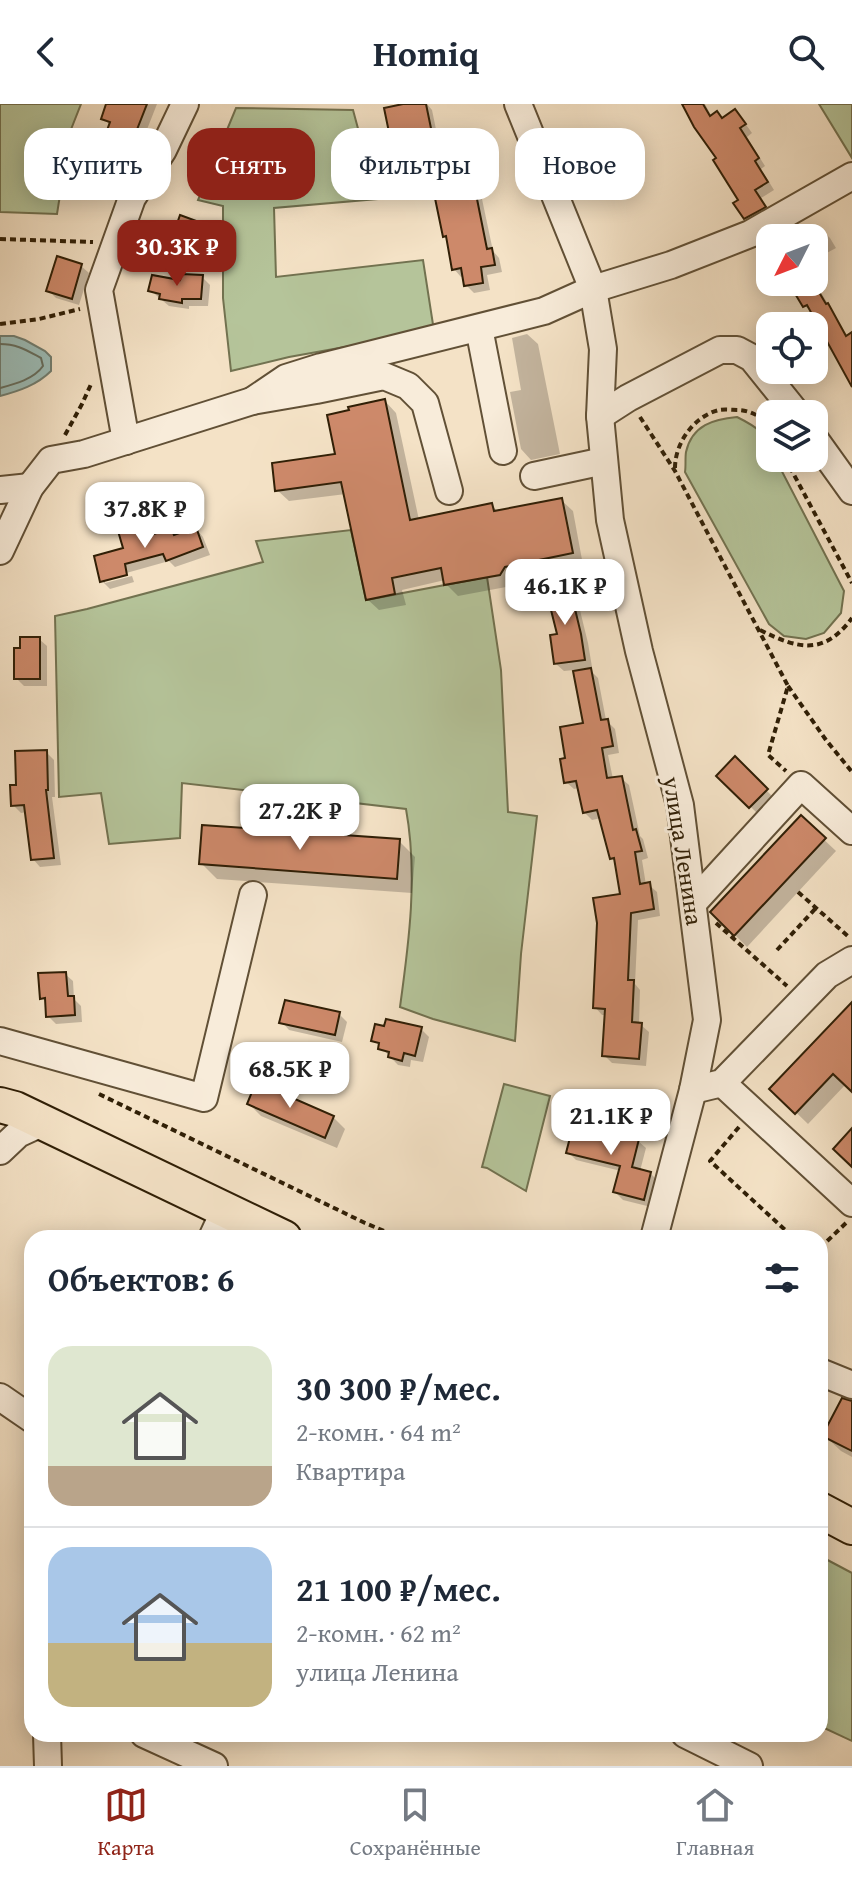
<!DOCTYPE html>
<html lang="ru">
<meta charset="utf-8">
<style>
:root{--surface:#fff;--page:#f2f2f3;--text:#1f2937;--muted:#747a83;--line:#e0e1e3;--accent:#8f2418}
body{margin:0;font-family:"Gentium Book Plus",serif;background:var(--page);color:var(--text);height:100vh;display:flex;flex-direction:column;font-size:30px;white-space:nowrap}
*{box-sizing:border-box;margin:0}
p{font-size:26px;color:var(--muted)}
.icon{flex:none;width:44px;height:44px;fill:none;stroke:currentColor;stroke-width:2;stroke-linecap:round;stroke-linejoin:round}
.map{position:relative;flex:1;overflow:hidden}
.drawer{position:absolute;left:24px;top:1126px;width:804px;height:512px;display:flex;flex-direction:column;background:var(--surface);border-radius:24px;box-shadow:0 4px 20px #0003}
.drawer>*{flex:none}
.banner{position:absolute;left:24px;top:24px;width:804px;height:72px;display:flex;gap:16px}
.needle{width:52px;rotate:228deg}
.fabs{position:absolute;left:756px;top:120px;display:grid;gap:16px}
.fabs a{display:grid;place-items:center;width:72px;height:72px;border-radius:16px;background:var(--surface);box-shadow:0 4px 20px #0003;font-size:40px}
.price{position:absolute;translate:-50% -68px;padding:0 18px;border-radius:16px;background:#fff;color:#222;font-size:26px;line-height:52px;filter:drop-shadow(0 2px 4px #0008)}
.price::after{content:'';position:absolute;left:50%;top:48px;width:24px;height:18px;margin-left:-12px;background:inherit;clip-path:polygon(0 0,100% 0,50% 100%)}
.price.selected{background:var(--accent);color:#fff}
ul{padding:0;list-style:none}
li{display:flex;align-items:center;gap:24px;height:200px;padding:0 24px}
li+li{border-top:2px solid var(--line)}
li span{display:grid;place-items:center;flex:none;width:224px;height:160px;border-radius:24px;color:#555}
li>.icon{margin-inline-start:auto}
span .icon{width:96px;height:96px;fill:#fffc;stroke-width:1}
li b{font-size:34px}
h2{display:flex;justify-content:space-between;align-items:center;height:96px;padding:0 24px;font-size:34px}
.chip{padding:0 28px;border-radius:24px;background:var(--surface);box-shadow:0 4px 20px #0003;font-size:28px;line-height:72px}
.chip.selected{background:var(--accent);color:#fff}
header{display:flex;justify-content:space-between;align-items:center;height:104px;padding:0 24px;background:var(--surface);font-size:36px;font-weight:800}
.dock{display:flex;justify-content:space-around;align-items:center;height:112px;border-top:2px solid var(--line);background:var(--surface);font-size:22px;color:var(--muted)}
.dock a{display:grid;justify-items:center;gap:4px}
.dock .selected{color:var(--accent)}
.map>svg:first-child{display:block}
.green{fill:#b5c49a;stroke:#727250;stroke-width:2}
.water{fill:#9cbdb8;stroke:#717e71;stroke-width:2}
.shadow{fill:#0003}
.lines{fill:none;stroke-linecap:round;stroke-linejoin:round}
.shore{stroke:#666e5f;stroke-width:2}
.building{fill:#cd896a;stroke:#301f06;stroke-width:2}
.minor-casing{stroke:#615036;stroke-width:30}
.major-casing{stroke:#301f06;stroke-width:38}
.path{stroke:#301f06;stroke-width:4;stroke-dasharray:6 4;stroke-linecap:butt}
.minor{stroke:#f8ecda;stroke-width:26}
.major{stroke:#f4e2c6;stroke-width:34}
.labels{text-anchor:middle;stroke-width:6;stroke-linejoin:round;paint-order:stroke}
.street-label{font-size:24px;fill:#301f06;stroke:#f8ecda}
</style>
<header><svg class="icon" aria-label="back" viewBox="0 0 24 24"><path d="M15 5l-7 7 7 7"/></svg>Homiq<svg class="icon" aria-label="search" viewBox="0 0 24 24"><circle cx="10" cy="10" r="6"/><path d="M15 15l6 6"/></svg></header>
<div class="map">
<svg width="852" height="1662" viewBox="0 0 852 1662">
<rect width="100%" height="100%" fill="#f4e2c6"/>
<filter id="stains"><feTurbulence type="fractalNoise" baseFrequency=".0025" numOctaves="4"/><feColorMatrix values="0 0 0 0 .2 0 0 0 0 .09 0 0 0 0 .02 0 0 0 .5 -.17"/></filter>
<radialGradient id="worn" r=".72"><stop offset=".6" stop-color="#630" stop-opacity="0"/><stop offset="1" stop-color="#630" stop-opacity=".3"/></radialGradient>
<g class="green">
<polygon points="0,0 81,0 70,28 57,110 0,108"/>
<polygon points="819,0 852,0 852,54"/>
<polygon points="236,4 353,6 377,95 274,104 276,173 423,156 434,227 289,253 231,267 223,194 223,102 198,96"/>
<path d="M737,313c20,10 33,17 33,41h5l69,133 -3,22 -17,20 -18,6 -22,-3 -15,-12 -84,-152c1,-6 0,-14 1,-20 6,-27 28,-33 51,-35z"/>
<path d="M351,426l15,70 121,-23 14,93 7,142 29,4 -16,138 -6,87 -82,-22 -33,-12c9,-65 18,-132 6,-198l-224,-26 -2,55 -71,6 -8,-51 -42,4 -4,-181 32,-7 176,-47 -7,-21z"/>
<polygon points="504,980 550,992 526,1087 487,1064 482,1063"/>
<polygon points="820,1452 852,1469 852,1637 820,1622"/>
</g>
<path class="water" d="M0,232h14l11,4 20,11 6,6v14c-14,14 -32,20 -51,25z"/>
<g class="shadow">
<polygon points="108,0 157,0 120,94 98,85 91,78 111,22 103,14"/>
<polygon points="414,0 427,0 432,6 438,35 452,33 459,40 468,88 474,87 482,95 493,147 499,154 502,168 487,171 490,186 474,189 466,181 464,172 461,173 454,165 449,136 445,132 434,78 431,78 424,71 418,41 400,45 393,37"/>
<polygon points="683,0 705,0 712,13 723,16 742,15 752,29 747,33 765,62 761,65 774,86 761,94 772,111 753,122 745,114 741,96 719,55"/>
<polygon points="201,120 209,128 199,155 180,147 172,140"/>
<polygon points="822,126 830,134 836,144 814,156 814,134 808,134"/>
<polygon points="770,139 770,152 764,142"/>
<polygon points="81,162 89,169 79,201 56,194 48,186"/>
<polygon points="202,173 210,181 208,202 189,202 189,205 169,202 150,186"/>
<polygon points="814,177 848,233 852,231 852,279 813,209 805,202 791,178"/>
<polygon points="527,230 538,240 560,350 531,356 521,345 510,288 521,286 512,234"/>
<polygon points="385,297 396,309 419,416 492,401 498,408 561,396 573,407 583,461 516,474 511,482 458,492 446,480 445,476 402,486 406,501 379,506 367,495 346,390 289,397 277,386 338,352"/>
<polygon points="136,424 144,432 152,432 170,426 177,432 196,425 203,433 210,451 175,463 169,457 105,475 105,479 132,472 134,478 110,485 102,477 125,446"/>
<polygon points="569,482 576,490 588,539 592,563 588,564 598,574 606,616 615,625 619,649 608,651 613,675 621,674 629,681 640,732 643,735 648,754 642,756 646,781 649,781 657,788 660,812 638,816 635,880 640,886 639,920 641,921 649,928 646,962 612,959 604,951 607,911 602,911 595,903 623,792 618,760 612,754 601,714 592,716 584,708 579,684 574,685 566,678 567,656 585,621 574,566 564,567 556,560"/>
<polygon points="39,535 47,542 47,582 24,582 16,574"/>
<polygon points="46,648 54,656 55,693 52,693 61,761 40,763 33,755 27,708 21,709 13,701 18,683"/>
<polygon points="735,655 774,694 758,710 719,672"/>
<polygon points="801,714 836,747 747,843 712,808"/>
<polygon points="399,737 415,753 412,789 217,775 201,759"/>
<polygon points="65,870 73,877 74,895 81,902 82,918 56,920 48,912 47,899 42,894"/>
<polygon points="852,900 852,985 846,980 808,1020 772,985"/>
<polygon points="339,910 347,918 342,938 289,926 282,918"/>
<polygon points="421,925 429,933 423,958 411,956 410,963 398,961 374,936"/>
<polygon points="249,1000 333,1013 345,1025 337,1044 261,1012"/>
<polygon points="638,1037 646,1044 640,1067 650,1069 658,1077 651,1103 623,1096 615,1088 621,1067 576,1056 568,1048"/>
<polygon points="852,1299 852,1353 841,1347 825,1332"/>
</g>
<g class="lines">
<path class="shore" d="M0,240c17,0 26,6 41,14l2,8c-9,13 -28,18 -43,22"/>
</g>
<g class="building">
<polygon points="106,0 147,0 136,28 134,28 113,87 88,78 110,18 101,15"/>
<polygon points="403,0 426,0 433,34 452,31 463,87 475,85 487,145 492,144 495,161 481,163 483,179 464,182 461,164 452,166 446,132 443,133 430,70 422,72 415,33 391,38 384,4"/>
<polygon points="682,0 703,0 710,12 717,7 722,14 735,5 746,20 740,24 759,54 755,57 768,78 755,86 766,103 744,115 733,99 738,96 713,56 716,54 694,23"/>
<polygon points="180,111 202,119 191,148 170,140"/>
<polygon points="57,152 82,160 72,195 46,187"/>
<polygon points="182,170 203,171 201,195 182,195 182,199 159,195 160,190 148,187 152,171 180,176"/>
<polygon points="788,178 813,178 826,200 828,199 846,232 852,228 852,283 807,201 803,203"/>
<polygon points="385,295 410,416 492,399 494,407 562,394 573,449 505,463 500,471 444,481 441,464 392,474 395,490 366,496 341,378 275,387 272,359 335,350 327,311 349,306 348,303"/>
<polygon points="137,422 139,431 150,428 151,431 171,424 174,431 196,423 203,443 166,457 163,450 125,460 127,471 100,478 94,452 123,444 118,427"/>
<polygon points="569,480 581,530 585,556 554,560 550,531 557,530 546,486"/>
<polygon points="20,533 40,533 40,575 14,575 14,544 20,544"/>
<polygon points="591,564 601,616 608,615 613,642 602,644 607,674 622,672 633,726 636,725 642,747 635,748 640,780 650,778 654,805 631,809 628,876 634,876 632,918 642,919 639,955 602,952 605,905 593,904 597,819 593,794 620,790 614,754 610,755 597,706 583,709 576,677 564,679 560,655 565,654 560,623 583,619 573,567"/>
<polygon points="47,646 48,686 46,686 54,754 31,756 24,701 11,702 10,681 16,681 15,647"/>
<polygon points="735,652 768,685 749,704 716,672"/>
<polygon points="801,711 826,734 734,832 710,808"/>
<polygon points="202,721 400,735 397,775 199,760"/>
<polygon points="66,868 68,892 74,892 75,911 46,913 45,894 40,895 38,869"/>
<polygon points="285,896 340,908 335,931 279,919"/>
<polygon points="852,898 852,988 833,970 795,1010 769,985"/>
<polygon points="386,915 422,923 415,952 404,949 402,957 388,953 389,948 378,945 379,939 371,937 375,920 384,922"/>
<polygon points="256,978 334,1012 325,1034 247,1000"/>
<polygon points="574,1018 639,1035 632,1063 651,1068 644,1096 613,1088 620,1062 566,1049"/>
<polygon points="852,1024 852,1063 833,1045"/>
<polygon points="842,1294 852,1297 852,1347 822,1332"/>
</g>
<g class="lines">
<defs>
<g id="minor">
<polyline points="518,0 593,185 603,245 600,312 610,416 639,547 680,701 707,916 693,986 654,1134"/>
<polyline points="479,224 503,347"/>
<polyline points="252,297 286,274 321,263 544,207 593,185 671,161 750,130 852,72"/>
<polyline points="600,312 628,294 720,246 737,246 752,254 797,310"/>
<polyline points="814,334 852,387"/>
<polyline points="126,337 99,186 132,94 163,46 185,0"/>
<polyline points="534,372 604,357"/>
<polyline points="0,386 30,383"/>
<polyline points="0,447 30,383 51,356 84,350 252,297 316,286 384,272 408,282 425,299 449,387"/>
<polyline points="693,799 801,681 852,727"/>
<polyline points="0,937 204,994 253,791"/>
<polyline points="722,979 852,1099"/>
<polyline points="693,986 722,979 827,871 852,856"/>
<polyline points="0,1047 18,1030 44,1018"/>
<polyline points="212,1134 225,1106"/>
<polyline points="820,1268 852,1281"/>
<polyline points="0,1293 32,1315"/>
<polyline points="47,1630 48,1662"/>
<polyline points="144,1630 214,1662"/>
<polyline points="685,1630 749,1662"/>
</g>
<g id="major">
<polyline points="0,1001 15,1005 284,1134"/>
<polyline points="820,1406 852,1423"/>
</g>
</defs>
<use href="#minor" class="minor-casing"/>
<use href="#major" class="major-casing"/>
<g class="path">
<polyline points="0,135 93,138"/>
<polyline points="0,220 39,215 80,205"/>
<polyline points="640,313 675,367 788,582 768,651 786,667"/>
<polyline points="65,331 82,300 92,278"/>
<polyline points="785,354 852,479"/>
<path d="M675,364c0,-25 19,-52 44,-58 6,-1 14,0 20,0 14,1 25,8 31,20"/>
<path d="M760,526c38,19 64,26 92,-12"/>
<polyline points="788,582 826,636 852,668"/>
<polyline points="798,788 850,834"/>
<polyline points="716,819 787,882"/>
<polyline points="777,846 816,804"/>
<polyline points="99,990 365,1119 401,1134"/>
<polyline points="739,1023 710,1057 794,1134"/>
<polyline points="820,1144 847,1118"/>
</g>
<use href="#minor" class="minor"/>
<use href="#major" class="major"/>
</g>
<g class="labels">
<g class="street-label">
<text transform="translate(683 747) rotate(81)" y="8">улица Ленина</text>
</g>
</g>
<rect width="100%" height="100%" filter="url(#stains)"/>
<rect width="100%" height="100%" fill="url(#worn)"/>
</svg>
<div class="fabs">
<a><svg class="needle" viewBox="-14 -14 28 28"><path d="M0-13l5 13h-10z" fill="#e53935"/><path d="M0 13l5-13h-10z" fill="#747a83"/></svg></a>
<a><svg class="icon" aria-label="locate" viewBox="0 0 24 24"><circle cx="12" cy="12" r="6"/><path d="M12 2v4M12 18v4M2 12h4M18 12h4"/></svg></a>
<a><svg class="icon" aria-label="layers" viewBox="0 0 24 24"><path d="M12 4l9 5-9 5-9-5zM3 14l9 5 9-5"/></svg></a>
</div>
<b class="price selected" style="left:177px;top:184px">30.3K ₽</b>
<b class="price" style="left:145px;top:446px">37.8K ₽</b>
<b class="price" style="left:565px;top:523px">46.1K ₽</b>
<b class="price" style="left:300px;top:748px">27.2K ₽</b>
<b class="price" style="left:290px;top:1006px">68.5K ₽</b>
<b class="price" style="left:611px;top:1053px">21.1K ₽</b>
<div class="banner">
<a class="chip">Купить</a>
<a class="chip selected">Снять</a>
<a class="chip">Фильтры</a>
<a class="chip">Новое</a>
</div>
<section class="drawer">
<h2>Объектов: 6<svg class="icon" aria-label="filters" viewBox="0 0 24 24"><path d="M4 7h16M4 17h16"/><circle cx="9" cy="7" r="2"/><circle cx="15" cy="17" r="2"/></svg></h2>
<ul>
<li><span style="background:linear-gradient(#dfe7d0 75%,#b9a48a 0)"><svg class="icon" aria-label="home" viewBox="0 0 24 24"><path d="M3 11l9-7 9 7M6 9v11h12V9"/></svg></span><div><b>30 300 ₽/мес.</b><p>2-комн. · 64 m²</p><p>Квартира</p></div></li>
<li><span style="background:linear-gradient(#a9c7e8 60%,#c2b280 0)"><svg class="icon" aria-label="home" viewBox="0 0 24 24"><path d="M3 11l9-7 9 7M6 9v11h12V9"/></svg></span><div><b>21 100 ₽/мес.</b><p>2-комн. · 62 m²</p><p>улица Ленина</p></div></li>
</ul>
</section>
</div>
<nav class="dock">
<a class="selected"><svg class="icon" aria-label="map" viewBox="0 0 24 24"><path d="M3 6l6-2 6 2 6-2v14l-6 2-6-2-6 2zM9 4v14M15 6v14"/></svg>Карта</a>
<a><svg class="icon" aria-label="saved" viewBox="0 0 24 24"><path d="M7 4h10v16l-5-4-5 4z"/></svg>Сохранённые</a>
<a><svg class="icon" aria-label="home" viewBox="0 0 24 24"><path d="M3 11l9-7 9 7M6 9v11h12V9"/></svg>Главная</a>
</nav>
